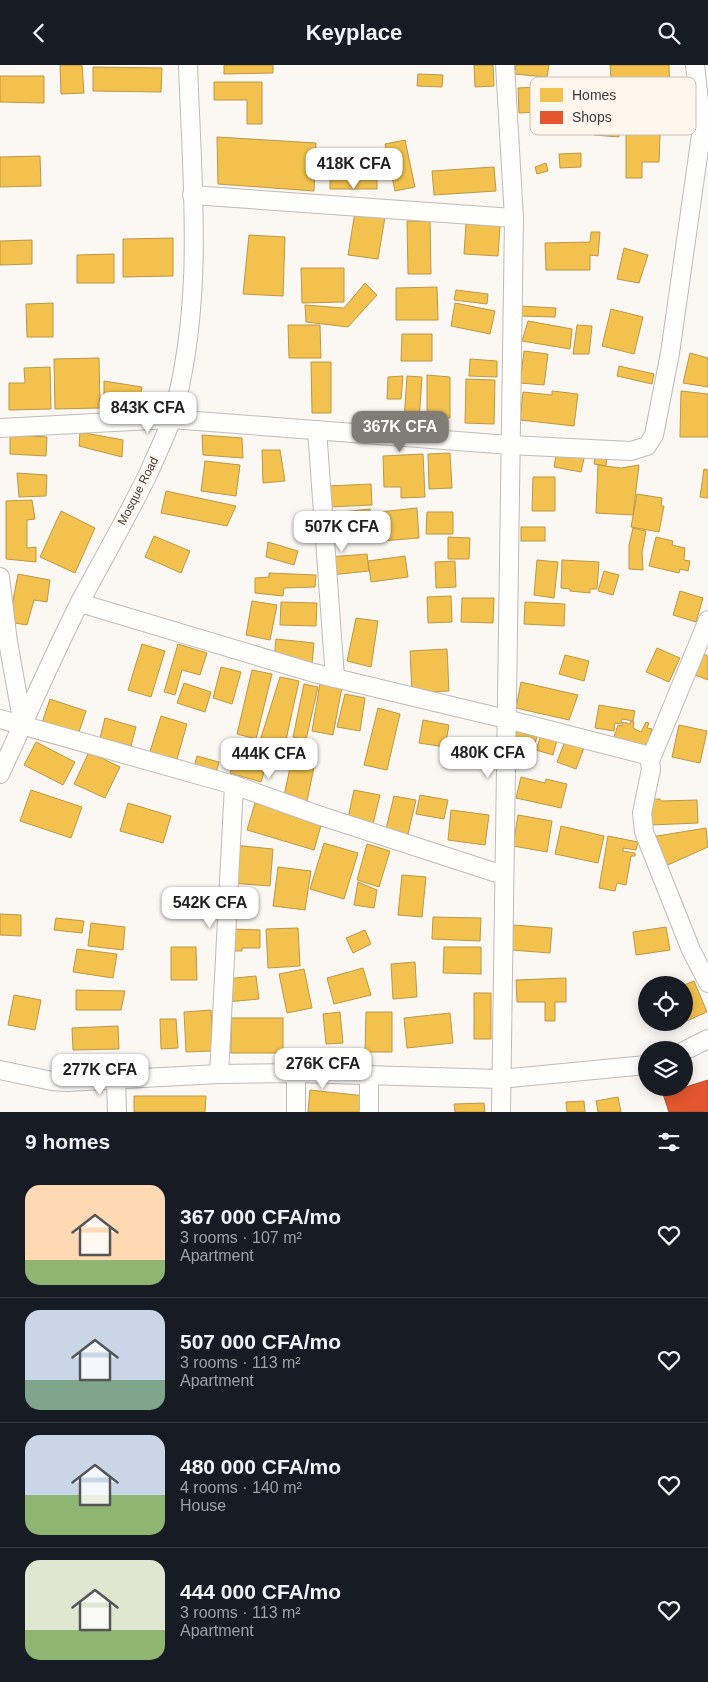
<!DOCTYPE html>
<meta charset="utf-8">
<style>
:root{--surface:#171b24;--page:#242831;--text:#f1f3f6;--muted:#9ea1a6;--line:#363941;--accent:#807c78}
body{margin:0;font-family:Helvetica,sans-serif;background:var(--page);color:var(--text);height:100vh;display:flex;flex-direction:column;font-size:19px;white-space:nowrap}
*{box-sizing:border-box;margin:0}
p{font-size:16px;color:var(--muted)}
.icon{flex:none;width:28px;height:28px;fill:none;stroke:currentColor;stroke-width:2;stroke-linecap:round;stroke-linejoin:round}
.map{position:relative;height:1047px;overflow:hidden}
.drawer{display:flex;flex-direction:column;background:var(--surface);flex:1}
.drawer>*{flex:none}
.buttons{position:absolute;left:638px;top:911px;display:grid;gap:10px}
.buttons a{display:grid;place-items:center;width:55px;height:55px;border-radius:50%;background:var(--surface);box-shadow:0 2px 12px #0003;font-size:25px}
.price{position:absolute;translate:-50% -42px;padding:0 11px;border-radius:10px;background:#fff;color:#222;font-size:16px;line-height:32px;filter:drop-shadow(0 1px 2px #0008)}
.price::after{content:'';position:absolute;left:50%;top:30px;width:15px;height:11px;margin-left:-8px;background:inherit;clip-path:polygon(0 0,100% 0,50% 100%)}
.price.current{background:var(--accent);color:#fff}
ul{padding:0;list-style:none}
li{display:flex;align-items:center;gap:15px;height:125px;padding:0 25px}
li+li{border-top:1px solid var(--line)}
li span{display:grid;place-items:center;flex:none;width:140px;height:100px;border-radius:15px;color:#555}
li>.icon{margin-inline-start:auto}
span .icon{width:60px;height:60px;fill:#fffc;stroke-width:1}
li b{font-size:21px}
h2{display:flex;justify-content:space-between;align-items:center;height:60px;padding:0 25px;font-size:21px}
header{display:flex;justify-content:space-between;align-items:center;height:65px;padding:0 25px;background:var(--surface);font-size:22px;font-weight:700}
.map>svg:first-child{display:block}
.homes{fill:#f2c14e;stroke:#bc9847}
.shops{fill:#e4572e;stroke:#b24e31}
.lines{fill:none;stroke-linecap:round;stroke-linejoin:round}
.minor-casing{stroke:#bfbcb8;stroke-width:20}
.minor{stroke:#fefefd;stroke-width:18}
.labels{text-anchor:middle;stroke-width:5;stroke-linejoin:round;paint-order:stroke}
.street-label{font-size:12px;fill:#3d3a37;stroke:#fff7ee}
.key{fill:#fff7ee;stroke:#c5beb7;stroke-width:1}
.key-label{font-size:14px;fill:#3d3a37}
</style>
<header><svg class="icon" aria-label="back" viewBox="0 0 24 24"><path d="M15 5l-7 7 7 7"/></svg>Keyplace<svg class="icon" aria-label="search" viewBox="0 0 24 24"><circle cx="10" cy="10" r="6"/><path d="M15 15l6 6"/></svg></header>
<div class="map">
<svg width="708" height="1047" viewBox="0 0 708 1047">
<rect width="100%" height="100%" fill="#fbf7f2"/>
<g class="homes">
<polygon points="60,0 82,0 84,28 61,29"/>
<polygon points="224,0 273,0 273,8 224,9"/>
<polygon points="474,0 493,0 494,21 475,22"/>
<polygon points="516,0 549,0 547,12 514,9"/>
<polygon points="610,0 669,0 670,34 613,37"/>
<polygon points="93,2 162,3 161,27 93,26"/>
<polygon points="418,9 443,10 442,22 417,21"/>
<polygon points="0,11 44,11 44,38 0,37"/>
<polygon points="214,17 262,17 262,59 247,59 247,35 214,35"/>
<polygon points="539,22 541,47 519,48 518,23"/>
<polygon points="626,41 661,42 659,97 642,97 642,113 626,113"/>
<polygon points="596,45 621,50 619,72 594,70"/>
<polygon points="217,72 316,78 314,126 218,119"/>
<polygon points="405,75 415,122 395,126 385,79"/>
<polygon points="581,88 581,102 560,103 559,89"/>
<polygon points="40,91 41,121 0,122 0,92"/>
<polygon points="546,98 548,106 537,109 535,102"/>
<rect x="330" y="100" width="47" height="24"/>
<polygon points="494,102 496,126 434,130 432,106"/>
<polygon points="355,147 385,152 378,194 348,190"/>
<polygon points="407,156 430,156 431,209 408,209"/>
<polygon points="466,159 500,161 498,191 464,189"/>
<polygon points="591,167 600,167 598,191 590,190 590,205 546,205 545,178 590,177"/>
<polygon points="249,170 285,172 283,231 243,229"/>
<polygon points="173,173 173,211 123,212 123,174"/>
<polygon points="32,175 32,199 0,200 0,176"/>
<polygon points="624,183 648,190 639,218 617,214"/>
<polygon points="114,189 114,218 77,218 77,190"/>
<polygon points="301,203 344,203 344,237 302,238"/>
<polygon points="365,218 377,230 348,262 306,257 305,240 344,243"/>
<polygon points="437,222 438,255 396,255 396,223"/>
<polygon points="456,225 488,229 487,239 454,235"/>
<polygon points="53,238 53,272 27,272 26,239"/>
<polygon points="455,238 495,246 490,269 451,261"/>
<polygon points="519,241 556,243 555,252 519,251"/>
<polygon points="611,244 643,252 634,289 602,281"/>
<polygon points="528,256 572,264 570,284 522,276"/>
<polygon points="288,260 320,260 321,293 289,293"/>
<polygon points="577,260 592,261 589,289 573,289"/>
<polygon points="402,269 432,269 432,296 401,296"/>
<polygon points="524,286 548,289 544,320 520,318"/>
<polygon points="690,288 708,293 708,322 683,318"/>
<polygon points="99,293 100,343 55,344 54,294"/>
<polygon points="470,294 497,296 497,312 469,311"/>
<polygon points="311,297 331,297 331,348 312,348"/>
<polygon points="619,301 654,309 652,319 617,311"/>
<polygon points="50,302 51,344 9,345 9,318 25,318 24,303"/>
<polygon points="427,310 450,312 450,353 427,352"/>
<polygon points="403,311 401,334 387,334 388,312"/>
<polygon points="407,311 422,312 419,356 404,356"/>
<polygon points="466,314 495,315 494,359 465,358"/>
<polygon points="104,316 142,322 138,343 104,339"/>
<polygon points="552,326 578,329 574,361 520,355 523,327 552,330"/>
<polygon points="681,326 708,329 708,372 680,372"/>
<polygon points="80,367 123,375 122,392 79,381"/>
<polygon points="10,370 47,372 46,391 10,389"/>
<polygon points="202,370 242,373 243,393 203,390"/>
<polygon points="557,384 585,389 581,407 554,402"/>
<polygon points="262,385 280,385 285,416 263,418"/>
<polygon points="450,388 452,423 429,424 428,389"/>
<polygon points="423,389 425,432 401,433 401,422 384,422 383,391"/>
<polygon points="595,390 607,391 606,401 594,399"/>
<polygon points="205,396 240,400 236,431 201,426"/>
<polygon points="598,400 621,403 639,400 633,450 596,448"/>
<polygon points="704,404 708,405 708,433 700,432"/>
<polygon points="17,408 47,410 46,431 19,432"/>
<polygon points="533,412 555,412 555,446 532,446"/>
<polygon points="371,419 372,440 329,442 328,421"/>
<polygon points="166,426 236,441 227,461 161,448"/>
<polygon points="637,429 662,433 661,441 664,441 659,467 631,462"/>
<polygon points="32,435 35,454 27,455 27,483 36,482 36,497 6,494 6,436"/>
<polygon points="417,443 419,473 381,476 379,447"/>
<polygon points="370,444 373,473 349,476 347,458 325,461 324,449"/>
<polygon points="61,446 95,463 75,508 40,492"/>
<polygon points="427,447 453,447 453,469 426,469"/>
<rect x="521" y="462" width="24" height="14"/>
<polygon points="633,463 646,466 642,488 643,505 629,504 629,480"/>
<polygon points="154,471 190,486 181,508 145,492"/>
<polygon points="448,472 470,473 469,494 448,494"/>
<polygon points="656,472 673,476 672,480 685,483 684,495 690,496 688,506 680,504 679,508 649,501"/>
<polygon points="268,477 298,486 294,500 266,492"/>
<polygon points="367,489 369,506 331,510 329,492"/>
<polygon points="405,491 408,512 371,517 368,496"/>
<polygon points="537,495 558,497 554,533 534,530"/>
<polygon points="562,495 599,497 597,524 590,524 590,528 570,526 570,524 561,523"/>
<polygon points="455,496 456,522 436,523 435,497"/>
<polygon points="604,506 619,510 613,530 598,526"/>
<polygon points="269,508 316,510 315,522 284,523 283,531 255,528 255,513 269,512"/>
<polygon points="18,509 50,515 47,537 34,535 27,560 9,557"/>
<polygon points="680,526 703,533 696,557 673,550"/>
<polygon points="451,531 452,557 428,558 427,532"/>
<polygon points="462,533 494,533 493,558 461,557"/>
<polygon points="252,536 277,540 270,575 246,570"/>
<polygon points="281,537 317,538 316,561 280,560"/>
<polygon points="525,537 565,539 564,561 524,559"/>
<polygon points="356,553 378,556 371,602 347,596"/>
<polygon points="276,574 314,578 312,599 274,595"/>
<polygon points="142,579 165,586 151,632 128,625"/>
<polygon points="178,579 207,588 200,610 182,605 175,630 164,627"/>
<polygon points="657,583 680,593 669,617 646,607"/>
<polygon points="447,584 449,626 412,628 410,586"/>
<polygon points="698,587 708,591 708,615 690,608"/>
<polygon points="565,590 589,596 584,616 559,609"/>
<polygon points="221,602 241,607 232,639 213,633"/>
<polygon points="252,605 272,609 256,674 237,669"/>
<polygon points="280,612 299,616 284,684 259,679"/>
<polygon points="521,617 578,630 569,655 516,643"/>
<polygon points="184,618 211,627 205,647 177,638"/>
<polygon points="320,618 342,622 333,670 312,666"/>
<polygon points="304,619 318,622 306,675 293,672"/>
<polygon points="345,629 365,633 360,666 337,662"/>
<polygon points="50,634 86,646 78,670 42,658"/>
<polygon points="599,640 635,646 633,656 622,654 621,659 615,658 614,666 595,663"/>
<polygon points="378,643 400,649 387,705 364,700"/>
<polygon points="161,651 187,659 177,694 169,692 167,699 148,693"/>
<polygon points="105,653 136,662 131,681 100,673"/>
<polygon points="423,655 449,660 445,682 419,678"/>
<polygon points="631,656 634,657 633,663 641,667 646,657 649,658 647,663 652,664 650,670 655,672 651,685 613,675 618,660 622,661 623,657 630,659"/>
<polygon points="679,660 707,666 700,698 672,692"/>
<polygon points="518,663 538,669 534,681 514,675"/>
<polygon points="541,670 557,675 553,690 536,685"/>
<polygon points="565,676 584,683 576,704 557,697"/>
<polygon points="36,677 75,697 63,720 24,700"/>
<polygon points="237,685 268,694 261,717 230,708"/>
<polygon points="89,687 120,702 105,733 74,719"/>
<polygon points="197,691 219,697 215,712 193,706"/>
<polygon points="291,698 314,702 307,736 284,731"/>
<polygon points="521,712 545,718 546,714 567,719 561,743 516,733"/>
<polygon points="31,725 82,742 71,773 20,756"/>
<polygon points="354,725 380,730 373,759 348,753"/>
<polygon points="420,730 448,735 444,754 416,749"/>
<polygon points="394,731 416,735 407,773 385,768"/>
<polygon points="647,734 660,734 661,736 697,735 698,758 651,760 651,746"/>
<polygon points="128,738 171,751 163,778 120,766"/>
<polygon points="255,738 322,757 314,785 247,765"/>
<polygon points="451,745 489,750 485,780 448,775"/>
<polygon points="518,750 552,756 547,787 513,781"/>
<polygon points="561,761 604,771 598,798 555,789"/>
<polygon points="706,763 708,782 661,803 651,772"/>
<polygon points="608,771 638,777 636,785 623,783 623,786 635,788 635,791 631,791 626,820 617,818 615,826 599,823"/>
<polygon points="324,778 358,788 344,834 310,824"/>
<polygon points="367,779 390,786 379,822 357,815"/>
<polygon points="233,780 273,784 270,821 230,818"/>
<polygon points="278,802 311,806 305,845 273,841"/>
<polygon points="402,810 426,812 422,852 398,850"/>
<polygon points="358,817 377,825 374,843 354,840"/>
<polygon points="0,849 21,850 21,871 0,870"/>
<polygon points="433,852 481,853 480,876 432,874"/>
<polygon points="56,853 84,856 82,868 54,865"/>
<polygon points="91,858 125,862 123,885 88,881"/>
<polygon points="513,860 552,863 550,888 511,885"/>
<polygon points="666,862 670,885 636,890 633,867"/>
<polygon points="298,863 300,901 268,903 266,864"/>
<polygon points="230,864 260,865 260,883 242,883 242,886 230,886"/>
<polygon points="365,865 371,879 353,888 346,873"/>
<polygon points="171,882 196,882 197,915 171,915"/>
<polygon points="444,882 481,882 481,909 443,908"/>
<polygon points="77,884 117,889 113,913 73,907"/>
<polygon points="415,897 417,932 393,934 391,899"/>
<polygon points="363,903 371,930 334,939 327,913"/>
<polygon points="304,904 312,943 287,948 279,909"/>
<polygon points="256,911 259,934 227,937 225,914"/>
<polygon points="566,913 566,937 555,937 555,956 545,956 545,937 517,937 516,915"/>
<polygon points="694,916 707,947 684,957 684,920"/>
<polygon points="76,925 125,926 121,945 76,945"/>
<rect x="474" y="928" width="17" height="46"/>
<polygon points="14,930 41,935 35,965 8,960"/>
<polygon points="211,945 213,986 186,987 184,947"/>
<polygon points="340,947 343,978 326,979 323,949"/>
<polygon points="366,947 392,947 392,987 365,987"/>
<polygon points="450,948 453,978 407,983 404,953"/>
<rect x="231" y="953" width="52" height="35"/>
<polygon points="160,954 176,954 178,983 161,984"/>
<polygon points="118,961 119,984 73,985 72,963"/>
<polygon points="310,1025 365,1031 364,1047 308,1047"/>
<polygon points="134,1031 206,1031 205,1047 134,1047"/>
<polygon points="618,1032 621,1047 598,1047 596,1036"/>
<polygon points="584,1036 585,1047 567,1047 566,1037"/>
<polygon points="484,1038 485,1047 455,1047 454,1039"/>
</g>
<polygon class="shops" points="708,1015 708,1047 669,1047 663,1029"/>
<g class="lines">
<defs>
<g id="minor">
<polyline points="192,130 514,153"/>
<polyline points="0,363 171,354 510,380 631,386 647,381 654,370 670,288 702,63 695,0"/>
<polyline points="317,365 335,613"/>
<polyline points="0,512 8,577 23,660"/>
<polyline points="80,538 314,608 506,654 646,690 650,696 651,704 642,748 644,767 691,885 708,918"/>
<polyline points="0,654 234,720 318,750 503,810"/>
<polyline points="650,696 708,555"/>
<path d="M0,709c27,-58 52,-117 81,-174 23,-43 48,-86 69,-130 7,-17 16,-34 22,-52 33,-115 20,-236 16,-353"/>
<polyline points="684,986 708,974"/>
<polyline points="0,1005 52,1016 67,1017 219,1009 296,1008 501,1014 646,1000"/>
<polyline points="219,1009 234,720"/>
<polyline points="369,1010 369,1047"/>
<polyline points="116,1015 117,1047"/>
<polyline points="296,1047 296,1008"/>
<polyline points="501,1047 514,153 505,0"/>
</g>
</defs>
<use href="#minor" class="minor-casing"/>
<use href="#minor" class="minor"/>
</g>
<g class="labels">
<g class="street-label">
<text transform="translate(138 426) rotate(-63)" y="4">Mosque Road</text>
</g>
</g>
<rect x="530" y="12" width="166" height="58" rx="8" class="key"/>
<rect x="540" y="23" width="23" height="14" fill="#f2c14e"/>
<rect x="540" y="46" width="23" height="13" fill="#e4572e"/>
<g class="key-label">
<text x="572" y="35">Homes</text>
<text x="572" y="57">Shops</text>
</g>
</svg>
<div class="buttons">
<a><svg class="icon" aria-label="locate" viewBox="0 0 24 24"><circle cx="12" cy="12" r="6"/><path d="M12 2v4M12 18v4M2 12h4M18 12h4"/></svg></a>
<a><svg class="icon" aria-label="layers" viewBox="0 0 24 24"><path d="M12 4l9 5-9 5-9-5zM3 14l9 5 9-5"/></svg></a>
</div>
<b class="price" style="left:354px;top:125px">418K CFA</b>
<b class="price" style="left:148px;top:369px">843K CFA</b>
<b class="price current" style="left:400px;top:388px">367K CFA</b>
<b class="price" style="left:342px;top:488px">507K CFA</b>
<b class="price" style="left:488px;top:714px">480K CFA</b>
<b class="price" style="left:269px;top:715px">444K CFA</b>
<b class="price" style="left:210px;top:864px">542K CFA</b>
<b class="price" style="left:323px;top:1025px">276K CFA</b>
<b class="price" style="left:100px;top:1031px">277K CFA</b>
</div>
<section class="drawer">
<h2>9 homes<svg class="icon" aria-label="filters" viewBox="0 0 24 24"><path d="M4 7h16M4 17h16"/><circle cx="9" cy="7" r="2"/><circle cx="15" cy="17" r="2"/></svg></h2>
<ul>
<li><span style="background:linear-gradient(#ffd9b3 75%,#8fb573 0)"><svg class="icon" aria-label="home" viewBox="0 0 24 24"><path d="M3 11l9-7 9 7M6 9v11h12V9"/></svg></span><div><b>367 000 CFA/mo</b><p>3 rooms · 107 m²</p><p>Apartment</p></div><svg class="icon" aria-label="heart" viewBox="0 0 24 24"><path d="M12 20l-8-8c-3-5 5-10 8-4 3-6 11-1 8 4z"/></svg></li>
<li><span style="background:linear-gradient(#c9d6e8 70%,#7fa58c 0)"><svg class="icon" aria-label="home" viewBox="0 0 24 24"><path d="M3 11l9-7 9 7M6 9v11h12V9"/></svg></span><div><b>507 000 CFA/mo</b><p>3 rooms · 113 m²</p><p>Apartment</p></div><svg class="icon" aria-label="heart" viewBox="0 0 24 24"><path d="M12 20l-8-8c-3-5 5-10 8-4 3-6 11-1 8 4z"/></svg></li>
<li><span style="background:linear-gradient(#c9d6e8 60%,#8fb573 0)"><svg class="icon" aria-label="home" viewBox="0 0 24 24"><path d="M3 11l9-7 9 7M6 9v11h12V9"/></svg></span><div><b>480 000 CFA/mo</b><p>4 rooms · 140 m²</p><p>House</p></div><svg class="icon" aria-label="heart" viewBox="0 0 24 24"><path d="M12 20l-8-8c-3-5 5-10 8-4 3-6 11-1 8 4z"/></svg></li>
<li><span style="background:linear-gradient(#dfe7d0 70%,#8fb573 0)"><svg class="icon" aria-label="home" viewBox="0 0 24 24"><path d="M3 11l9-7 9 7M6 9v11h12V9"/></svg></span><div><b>444 000 CFA/mo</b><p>3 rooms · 113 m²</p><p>Apartment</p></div><svg class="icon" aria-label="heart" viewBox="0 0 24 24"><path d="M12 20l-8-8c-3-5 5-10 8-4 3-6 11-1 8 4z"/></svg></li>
</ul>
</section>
